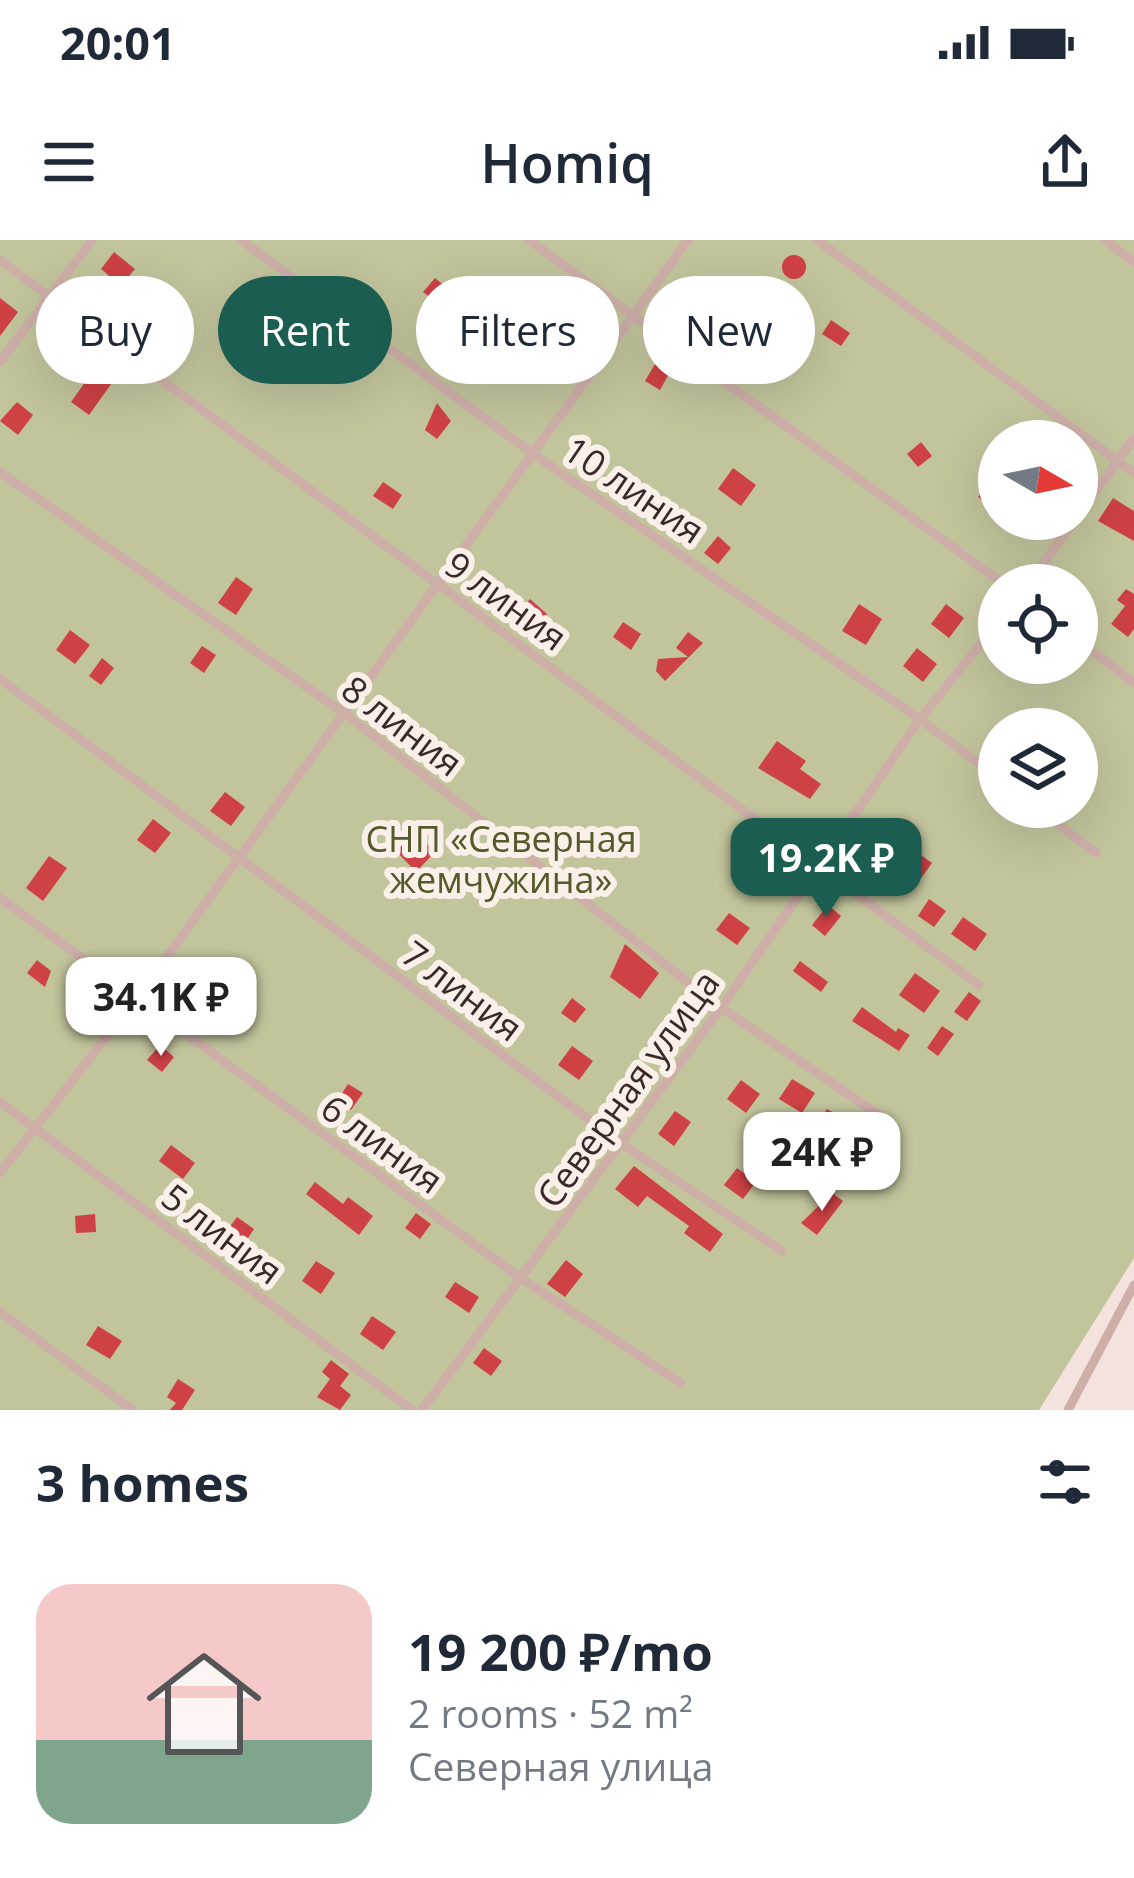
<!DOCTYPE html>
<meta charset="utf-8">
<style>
:root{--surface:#fff;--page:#f6f6f7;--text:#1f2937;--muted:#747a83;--accent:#1b5e51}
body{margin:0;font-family:"Open Sans",sans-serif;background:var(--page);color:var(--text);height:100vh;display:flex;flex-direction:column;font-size:45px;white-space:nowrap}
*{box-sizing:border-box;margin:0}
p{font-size:39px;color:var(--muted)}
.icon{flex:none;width:66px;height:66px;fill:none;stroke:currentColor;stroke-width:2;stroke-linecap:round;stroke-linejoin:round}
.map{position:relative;height:1170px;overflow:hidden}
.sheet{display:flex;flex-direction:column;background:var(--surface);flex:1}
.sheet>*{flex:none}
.top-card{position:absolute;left:36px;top:36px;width:1062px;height:108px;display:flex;gap:24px}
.needle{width:78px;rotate:99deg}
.controls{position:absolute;left:978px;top:180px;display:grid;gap:24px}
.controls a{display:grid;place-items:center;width:120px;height:120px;border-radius:50%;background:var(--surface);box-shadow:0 12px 48px #0002;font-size:60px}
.price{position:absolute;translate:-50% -102px;padding:0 27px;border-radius:24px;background:#fff;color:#222;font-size:39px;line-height:78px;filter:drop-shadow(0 3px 6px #0008)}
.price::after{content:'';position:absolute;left:50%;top:72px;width:36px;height:27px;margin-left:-18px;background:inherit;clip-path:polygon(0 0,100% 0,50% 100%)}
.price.selected{background:var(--accent);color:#fff}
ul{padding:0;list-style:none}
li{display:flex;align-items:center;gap:36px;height:300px;padding:0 36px}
li span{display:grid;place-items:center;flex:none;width:336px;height:240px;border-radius:36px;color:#555}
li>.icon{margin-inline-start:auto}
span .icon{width:144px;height:144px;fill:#fffc;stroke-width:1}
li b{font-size:51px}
h2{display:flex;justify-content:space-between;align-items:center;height:144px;padding:0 36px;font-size:51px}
.chip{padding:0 42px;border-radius:54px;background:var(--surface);box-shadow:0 12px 48px #0002;font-size:42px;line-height:108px}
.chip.selected{background:var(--accent);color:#fff}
.status{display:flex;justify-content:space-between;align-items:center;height:84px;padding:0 60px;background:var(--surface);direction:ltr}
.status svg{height:33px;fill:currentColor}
header{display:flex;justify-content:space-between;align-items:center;height:156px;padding:0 36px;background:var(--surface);font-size:54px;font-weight:600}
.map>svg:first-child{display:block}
.green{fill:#c2c49c;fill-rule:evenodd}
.building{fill:#ce4145}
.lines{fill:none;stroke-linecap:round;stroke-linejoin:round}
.street{stroke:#cdafa8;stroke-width:9}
.labels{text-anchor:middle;stroke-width:12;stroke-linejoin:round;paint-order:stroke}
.street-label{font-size:36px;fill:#3a2929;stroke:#fbefea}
.park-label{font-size:36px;fill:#555a2a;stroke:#fbefea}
</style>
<div class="status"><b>20:01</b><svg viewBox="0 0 49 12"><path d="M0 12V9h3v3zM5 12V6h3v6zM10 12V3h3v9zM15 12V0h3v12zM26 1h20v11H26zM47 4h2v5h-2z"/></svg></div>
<header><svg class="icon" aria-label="menu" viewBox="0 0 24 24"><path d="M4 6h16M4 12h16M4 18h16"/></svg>Homiq<svg class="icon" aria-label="share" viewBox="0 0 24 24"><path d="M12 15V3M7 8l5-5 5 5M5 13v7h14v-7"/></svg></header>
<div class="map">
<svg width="1134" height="1170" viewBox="0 0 1134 1170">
<rect width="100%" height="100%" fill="#f4e3dd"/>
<path class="green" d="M0,0h1134v1018l-95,152h-1039zM999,201h78v78h-78zM999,345h78v78h-78zM999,489h78v78h-78z"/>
<g class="building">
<polygon points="114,12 135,29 121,46 101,29"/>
<circle cx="794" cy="27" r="12"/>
<polygon points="435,38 451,51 440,65 423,52"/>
<polygon points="0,58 18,72 0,96"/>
<polygon points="831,80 850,93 841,106 822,94"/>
<polygon points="658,119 672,128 660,150 645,141"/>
<polygon points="101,120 124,136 119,144 114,140 89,175 71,162"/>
<polygon points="17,162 33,175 18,195 0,181"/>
<polygon points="437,163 451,181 437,199 425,190"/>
<polygon points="921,202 932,216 918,227 907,214"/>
<polygon points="733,228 756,245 741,266 718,249"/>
<polygon points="992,238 999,244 999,272 978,257"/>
<polygon points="383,242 402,255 393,269 373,256"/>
<polygon points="1113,258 1134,271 1134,301 1098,281"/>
<polygon points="718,296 731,308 718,324 704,313"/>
<polygon points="236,337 253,349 236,375 218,363"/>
<polygon points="1126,349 1134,354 1134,389 1128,397 1111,384 1125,366 1117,360"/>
<polygon points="530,359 547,374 535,387 518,373"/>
<polygon points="859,364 882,379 866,405 842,391"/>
<polygon points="946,364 964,378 949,398 931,384"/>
<polygon points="623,382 641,394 631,410 613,397"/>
<polygon points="70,390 90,405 75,424 56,410"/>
<polygon points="688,392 703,403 665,441 656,431 658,419 688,417 676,408"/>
<polygon points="202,406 216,415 204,433 190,423"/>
<polygon points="917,408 937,424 923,442 903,426"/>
<polygon points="102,418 114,428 101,445 89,436"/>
<polygon points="1026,423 1059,423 1046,440"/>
<polygon points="777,501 806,521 800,529 821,544 810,559 758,528"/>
<polygon points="225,552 245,567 231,586 210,571"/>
<polygon points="153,579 171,593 155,613 137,600"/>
<polygon points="415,592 435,612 416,632 396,611"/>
<polygon points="911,608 932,623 914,648 893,633"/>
<polygon points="49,616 67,628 43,661 26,648"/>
<polygon points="929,659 946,671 934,687 918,676"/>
<polygon points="828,665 841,676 825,696 812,685"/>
<polygon points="729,673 750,688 737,705 716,690"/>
<polygon points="963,677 987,694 975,711 951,694"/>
<polygon points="625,704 659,733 640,759 610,737"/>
<polygon points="37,720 51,731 45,747 27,733"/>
<polygon points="800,721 828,742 821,752 793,731"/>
<polygon points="915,733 940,751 924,773 899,755"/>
<polygon points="969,752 981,761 967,781 954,772"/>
<polygon points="572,758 586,769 575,783 561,773"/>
<polygon points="862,767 896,792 898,788 910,795 899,811 852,781"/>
<polygon points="942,786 954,794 938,816 927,808"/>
<polygon points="160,805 174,817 162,832 147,820"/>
<polygon points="572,806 593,821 579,840 558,825"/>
<polygon points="792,839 815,853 802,873 779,859"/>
<polygon points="741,840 760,854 746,873 727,859"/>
<polygon points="348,844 363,853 351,870 337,861"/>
<polygon points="827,869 846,880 834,899 815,887"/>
<polygon points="675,871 691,882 674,906 658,894"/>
<polygon points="857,895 878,910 862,933 847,922 852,916 846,912"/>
<polygon points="171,905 195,923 183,939 159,921"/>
<polygon points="792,905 810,919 792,947 775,931"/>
<polygon points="634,926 723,994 710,1012 684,993 689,986 647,956 638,967 615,949"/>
<polygon points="737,928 756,942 743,959 724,945"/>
<polygon points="315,942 343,964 348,957 373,976 359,995 306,954"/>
<polygon points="832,953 843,961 817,995 801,983"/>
<polygon points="416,973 431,984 420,999 405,988"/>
<polygon points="95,974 96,992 76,993 75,976"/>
<polygon points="237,977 254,989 244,1004 226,992"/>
<polygon points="566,1020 583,1034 565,1057 547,1044"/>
<polygon points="316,1021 335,1033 321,1054 302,1041"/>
<polygon points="455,1042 479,1057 469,1073 445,1057"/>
<polygon points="372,1076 396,1092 383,1110 360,1094"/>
<polygon points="98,1086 122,1101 110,1119 86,1105"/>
<polygon points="484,1108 502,1121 491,1136 473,1123"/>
<polygon points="331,1120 349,1134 340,1146 351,1155 340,1170 317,1157 330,1139 322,1132"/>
<polygon points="178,1139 195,1150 182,1170 170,1170 176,1163 167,1157"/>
</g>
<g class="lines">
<g class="street">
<polyline points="241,0 532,213 920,479 999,539"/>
<polyline points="529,0 1005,345"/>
<polyline points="817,0 1134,233"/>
<polyline points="1105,0 1134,22"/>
<polyline points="0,20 979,745"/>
<polyline points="0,122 92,0"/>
<polyline points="0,232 344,473 721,768 881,876"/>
<polyline points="1077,277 1134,198"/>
<polyline points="1027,345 1076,279"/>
<polyline points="1077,399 1134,443"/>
<polyline points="0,439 622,904 782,1011"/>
<polyline points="1035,567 1096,613"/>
<polyline points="0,658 522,1039 681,1143"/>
<polyline points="0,862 412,1170"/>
<polyline points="0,933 136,759 688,0"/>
<polyline points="0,1072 133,1170"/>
<polyline points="422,1170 721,768 920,479 999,381"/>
<polyline points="1068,1170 1134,1045"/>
</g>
</g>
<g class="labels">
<g class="street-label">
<text transform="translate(634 250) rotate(34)" y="13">10 линия</text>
<text transform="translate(506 361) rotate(36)" y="13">9 линия</text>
<text transform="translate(402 486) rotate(37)" y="13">8 линия</text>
<text transform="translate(462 751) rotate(37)" y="13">7 линия</text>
<text transform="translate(628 849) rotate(-54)" y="13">Северная улица</text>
<text transform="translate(382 904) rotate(36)" y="13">6 линия</text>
<text transform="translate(222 994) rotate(37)" y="13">5 линия</text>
</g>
<g class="park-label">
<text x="501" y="612">СНП «Северная<tspan x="501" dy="41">жемчужина»</tspan></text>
</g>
</g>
</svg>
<div class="controls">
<a><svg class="needle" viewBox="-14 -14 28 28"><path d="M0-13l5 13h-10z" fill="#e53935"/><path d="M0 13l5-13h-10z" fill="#747a83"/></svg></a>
<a><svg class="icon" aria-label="locate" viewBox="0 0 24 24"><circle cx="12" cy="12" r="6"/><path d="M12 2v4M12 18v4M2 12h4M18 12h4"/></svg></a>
<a><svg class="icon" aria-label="layers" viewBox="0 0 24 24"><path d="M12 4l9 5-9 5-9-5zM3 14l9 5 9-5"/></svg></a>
</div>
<b class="price selected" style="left:826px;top:680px">19.2K ₽</b>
<b class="price" style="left:161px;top:819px">34.1K ₽</b>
<b class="price" style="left:822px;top:974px">24K ₽</b>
<div class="top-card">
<a class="chip">Buy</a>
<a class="chip selected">Rent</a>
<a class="chip">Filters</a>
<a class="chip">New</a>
</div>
</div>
<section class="sheet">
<h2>3 homes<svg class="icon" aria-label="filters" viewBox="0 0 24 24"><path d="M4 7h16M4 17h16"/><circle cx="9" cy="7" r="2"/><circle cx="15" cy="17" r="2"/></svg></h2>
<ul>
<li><span style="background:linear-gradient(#f6c9c9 65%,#7fa58c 0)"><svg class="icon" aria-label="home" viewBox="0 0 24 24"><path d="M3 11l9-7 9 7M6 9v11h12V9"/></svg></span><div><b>19 200 ₽/mo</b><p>2 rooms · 52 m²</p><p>Северная улица</p></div></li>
</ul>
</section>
